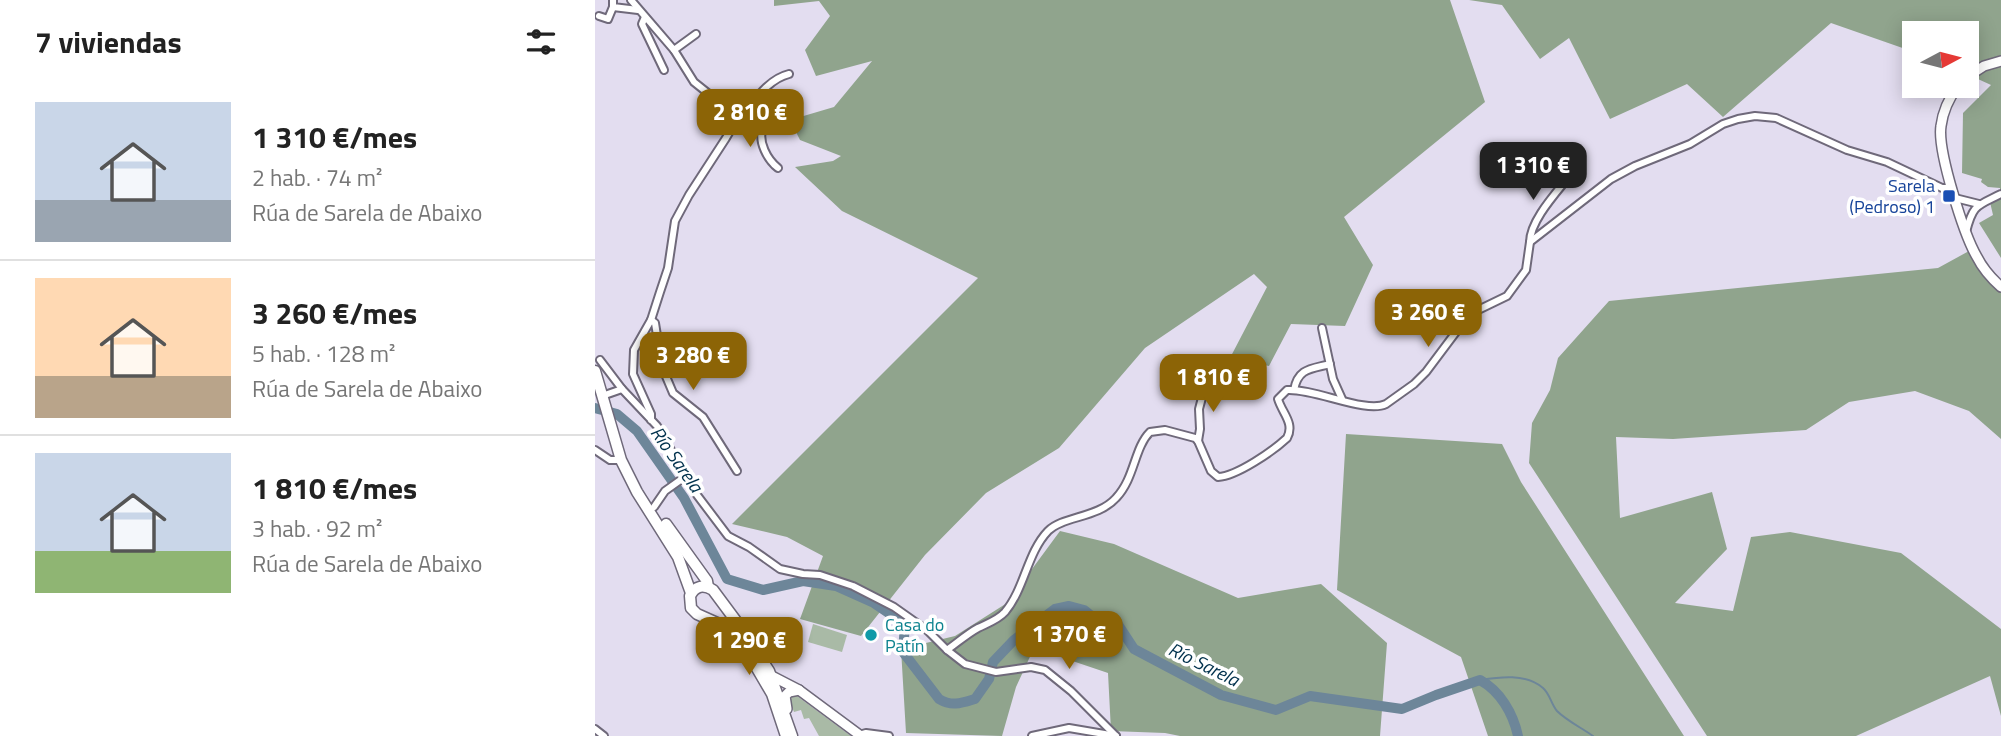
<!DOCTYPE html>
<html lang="es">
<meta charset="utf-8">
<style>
:root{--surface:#fff;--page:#f2f2f2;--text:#222;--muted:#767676;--line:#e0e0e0;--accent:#8c6406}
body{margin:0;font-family:"Titillium Web",sans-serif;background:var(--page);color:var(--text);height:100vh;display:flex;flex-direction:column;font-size:26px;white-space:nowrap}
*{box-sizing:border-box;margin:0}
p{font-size:23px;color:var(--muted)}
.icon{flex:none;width:38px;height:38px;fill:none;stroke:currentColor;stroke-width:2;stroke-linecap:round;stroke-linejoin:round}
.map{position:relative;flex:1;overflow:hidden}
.drawer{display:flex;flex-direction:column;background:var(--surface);width:595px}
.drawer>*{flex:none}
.needle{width:46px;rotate:83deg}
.fabs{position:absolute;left:1307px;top:21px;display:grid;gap:14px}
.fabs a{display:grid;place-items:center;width:77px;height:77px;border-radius:0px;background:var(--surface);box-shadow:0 4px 18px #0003;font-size:35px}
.price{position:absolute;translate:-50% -60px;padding:0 16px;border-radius:14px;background:var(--accent);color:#fff;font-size:23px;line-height:46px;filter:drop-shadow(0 2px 4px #0008)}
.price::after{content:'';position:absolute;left:50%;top:42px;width:21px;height:16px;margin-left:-10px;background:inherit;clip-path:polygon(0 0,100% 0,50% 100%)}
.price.current{background:#222;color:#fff}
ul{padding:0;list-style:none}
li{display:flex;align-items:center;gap:21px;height:175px;padding:0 35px}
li+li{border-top:2px solid var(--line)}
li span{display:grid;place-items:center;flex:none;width:196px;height:140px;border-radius:0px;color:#555}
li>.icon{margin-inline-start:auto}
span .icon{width:84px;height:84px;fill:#fffc;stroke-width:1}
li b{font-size:30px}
h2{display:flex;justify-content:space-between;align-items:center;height:84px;padding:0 35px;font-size:30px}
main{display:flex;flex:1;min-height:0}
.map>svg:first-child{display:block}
.green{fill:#a9baa6}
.forest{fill:#90a48d}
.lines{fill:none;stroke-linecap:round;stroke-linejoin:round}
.stream{stroke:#6d8699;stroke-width:2}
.river{stroke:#6d8699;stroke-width:10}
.street-casing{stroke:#6f697a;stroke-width:10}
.secondary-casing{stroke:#6f697a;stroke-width:12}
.primary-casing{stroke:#6f697a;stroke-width:13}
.street{stroke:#fff;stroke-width:6}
.secondary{stroke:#fff;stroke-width:9}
.primary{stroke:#fff;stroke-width:10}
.transit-dot{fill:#1a4fb4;stroke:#fff;stroke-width:2.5}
.culture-dot{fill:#0f9aa8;stroke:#fff;stroke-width:2.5}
.labels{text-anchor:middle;stroke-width:7;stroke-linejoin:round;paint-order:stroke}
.transit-label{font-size:18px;fill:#164399;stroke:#fff;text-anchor:end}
.culture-label{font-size:18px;fill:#0d838f;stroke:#fff;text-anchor:start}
.water-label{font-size:19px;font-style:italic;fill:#00314c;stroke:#fff}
</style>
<main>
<section class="drawer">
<h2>7 viviendas<svg class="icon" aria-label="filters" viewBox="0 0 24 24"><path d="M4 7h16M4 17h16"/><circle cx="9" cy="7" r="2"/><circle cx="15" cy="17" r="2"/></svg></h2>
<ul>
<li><span style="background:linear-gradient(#c9d6e8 70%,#9aa5b1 0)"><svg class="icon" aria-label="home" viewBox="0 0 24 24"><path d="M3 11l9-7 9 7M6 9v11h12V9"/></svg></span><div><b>1 310 €/mes</b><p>2 hab. · 74 m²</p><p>Rúa de Sarela de Abaixo</p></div></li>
<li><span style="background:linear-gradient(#ffd9b3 70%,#b9a48a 0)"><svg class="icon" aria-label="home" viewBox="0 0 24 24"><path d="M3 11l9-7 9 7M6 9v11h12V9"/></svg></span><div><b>3 260 €/mes</b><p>5 hab. · 128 m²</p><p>Rúa de Sarela de Abaixo</p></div></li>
<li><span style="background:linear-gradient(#c9d6e8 70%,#8fb573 0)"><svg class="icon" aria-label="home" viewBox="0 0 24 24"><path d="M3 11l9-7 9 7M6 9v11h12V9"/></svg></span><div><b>1 810 €/mes</b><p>3 hab. · 92 m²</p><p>Rúa de Sarela de Abaixo</p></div></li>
</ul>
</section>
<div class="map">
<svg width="1406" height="736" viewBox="0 0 1406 736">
<rect width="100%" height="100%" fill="#e3ddf0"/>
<g class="green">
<polygon points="218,624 252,635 247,652 213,642"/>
<polygon points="197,696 202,696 256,736 224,736 214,718 209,719 206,710 199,712 195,702"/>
</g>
<g class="forest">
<polygon points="179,0 855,0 890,102 749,217 778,265 750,326 696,324 674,366 635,358 672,287 659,274 550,348 464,448 391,493 330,555 266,636 205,619 228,556 192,537 137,524 383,278 247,211 200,167 238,161 246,156 205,140 195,120 239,107 277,61 221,76 210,50 235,16 224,1 179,6"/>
<polygon points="874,0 1406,0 1406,258 1384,223 1398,215 1395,202 1405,197 1405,188 1393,187 1386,182 1387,179 1367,173 1368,113 1396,85 1372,74 1372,33 1320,33 1319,52 1236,23 1128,117 1092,84 1015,119 974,38 945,59 907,5"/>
<polygon points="1374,251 1387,273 1406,292 1406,439 1374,411 1320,391 1254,402 1211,430 1078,439 1021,437 1025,518 1117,492 1132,549 1080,603 1138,611 1156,537 1195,532 1306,553 1406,629 1406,716 1395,676 1261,736 1112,736 934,463 937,423 955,390 963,358 1014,301 1343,268"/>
<polygon points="751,434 907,444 926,482 1089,736 893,736 866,657 742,590"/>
<polygon points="465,531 519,544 643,598 726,584 792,643 785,736 585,736 570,733 516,731 513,673 439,648 421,687 407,736 311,733 306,649 360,636 412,603"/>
</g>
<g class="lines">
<path class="stream" d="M885,680c19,-3 46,-7 63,8 7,6 8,16 14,23 10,10 25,17 36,25"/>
<path class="river" d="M0,408l22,6 20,17 47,67 43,81 36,11 40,-9 33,5 38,17 31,21 -2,28 36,47c13,8 23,4 36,0l14,-20 4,-17 21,-22 41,-31 14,-3 15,4 16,13 10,-3 7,3 17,26 87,46 55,15 34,-14 92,13 34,-14 44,-15c20,11 33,33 38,56"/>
<defs>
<g id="street">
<polyline points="18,0 18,7 43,10"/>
<polyline points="36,0 79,50 99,82 119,98 142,112"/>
<polyline points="4,16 13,19 18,7"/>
<polyline points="50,17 47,24 69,70"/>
<polyline points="79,50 101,34"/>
<path d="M154,107c10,-13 23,-29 40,-33"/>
<path d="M142,112l12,-5 24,7c-3,4 -8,9 -10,13 -6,15 5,33 15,41"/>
<polyline points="1360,198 1384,204"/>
<path d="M1371,232c7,-28 11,-26 35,-38"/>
<path d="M935,242c0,-22 28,-51 41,-68"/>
<polyline points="56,320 60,323 67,367 78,393 108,417 142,471"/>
<polyline points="727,328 738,379 747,399"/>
<polyline points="5,360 27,389 62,426 102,495 133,536 154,547 185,569 208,574 225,575 258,586 299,607 333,631 352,650 370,664 401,672 436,667 450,670 476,691 521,736"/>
<path d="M699,390c4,-22 17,-21 36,-26"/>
<polyline points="7,396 27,389"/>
<polyline points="56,420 56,414 38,374 39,350 56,320 65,292 73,268 80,221 94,195 131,138 141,121 142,112"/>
<polyline points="603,441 605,429 604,409 613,375"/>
<polyline points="0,450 15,460 26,460"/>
<polyline points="59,507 70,491 91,476"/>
<path d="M352,650c10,-7 20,-16 31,-22 10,-5 20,-8 27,-16 20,-24 22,-59 43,-81 15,-15 50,-13 68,-33 19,-20 18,-50 34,-66l15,-2 30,8 3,3 13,30 7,6c19,-1 55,-26 69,-39 8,-15 -5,-25 -9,-39l9,-9c27,-2 79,24 99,14l28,-20 12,-12 39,-52 11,-9 31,-15 19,-26 4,-28 81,-63 24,-13 55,-22 33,-20 15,-5 17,-3 21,2 71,32 40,12 55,26h10"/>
<polyline points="0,729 9,736"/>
<polyline points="264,735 271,733 294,736"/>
<polyline points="437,736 474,728 521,736"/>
</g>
<g id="secondary">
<polyline points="1372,77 1389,66 1406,61"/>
<path d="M1363,86c-9,12 -15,24 -17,40 -4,24 23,109 36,131 6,12 14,21 24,30"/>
<polyline points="173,674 204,690 266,736"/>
<polyline points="192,709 190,696 194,692 204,690"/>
</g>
<g id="primary">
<polyline points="0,371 26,460 42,492 83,557 96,593"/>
<polyline points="71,524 112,581 113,587"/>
<path d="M191,736l-14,-42 -17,-29 -19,-26 -10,-12 -29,-13 -6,-6 -1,-12c5,-10 13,-12 23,-6l26,35 30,46 23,65"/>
</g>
</defs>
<use href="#street" class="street-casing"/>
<use href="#secondary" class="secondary-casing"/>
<use href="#primary" class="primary-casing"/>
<use href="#street" class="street"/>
<use href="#secondary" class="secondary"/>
<use href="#primary" class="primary"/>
</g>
<rect class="transit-dot" x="1347" y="189" width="14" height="14" rx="3.5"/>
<circle class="culture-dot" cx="276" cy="635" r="7"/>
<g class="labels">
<g class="transit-label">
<text x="1340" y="192">Sarela<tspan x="1340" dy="21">(Pedroso) 1</tspan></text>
</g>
<g class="culture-label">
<text x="290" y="631">Casa do<tspan x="290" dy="21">Patín</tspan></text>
</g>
<g class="water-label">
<text transform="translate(82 459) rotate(55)" y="7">Río Sarela</text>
<text transform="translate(609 664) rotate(26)" y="7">Río Sarela</text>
</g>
</g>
</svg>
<div class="fabs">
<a><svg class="needle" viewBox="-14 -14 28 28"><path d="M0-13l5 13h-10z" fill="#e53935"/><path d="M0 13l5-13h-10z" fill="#767676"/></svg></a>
</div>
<b class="price" style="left:155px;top:149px">2 810 €</b>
<b class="price current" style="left:938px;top:202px">1 310 €</b>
<b class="price" style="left:833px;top:349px">3 260 €</b>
<b class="price" style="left:98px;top:392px">3 280 €</b>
<b class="price" style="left:618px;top:414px">1 810 €</b>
<b class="price" style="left:474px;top:671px">1 370 €</b>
<b class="price" style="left:154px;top:677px">1 290 €</b>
</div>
</main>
